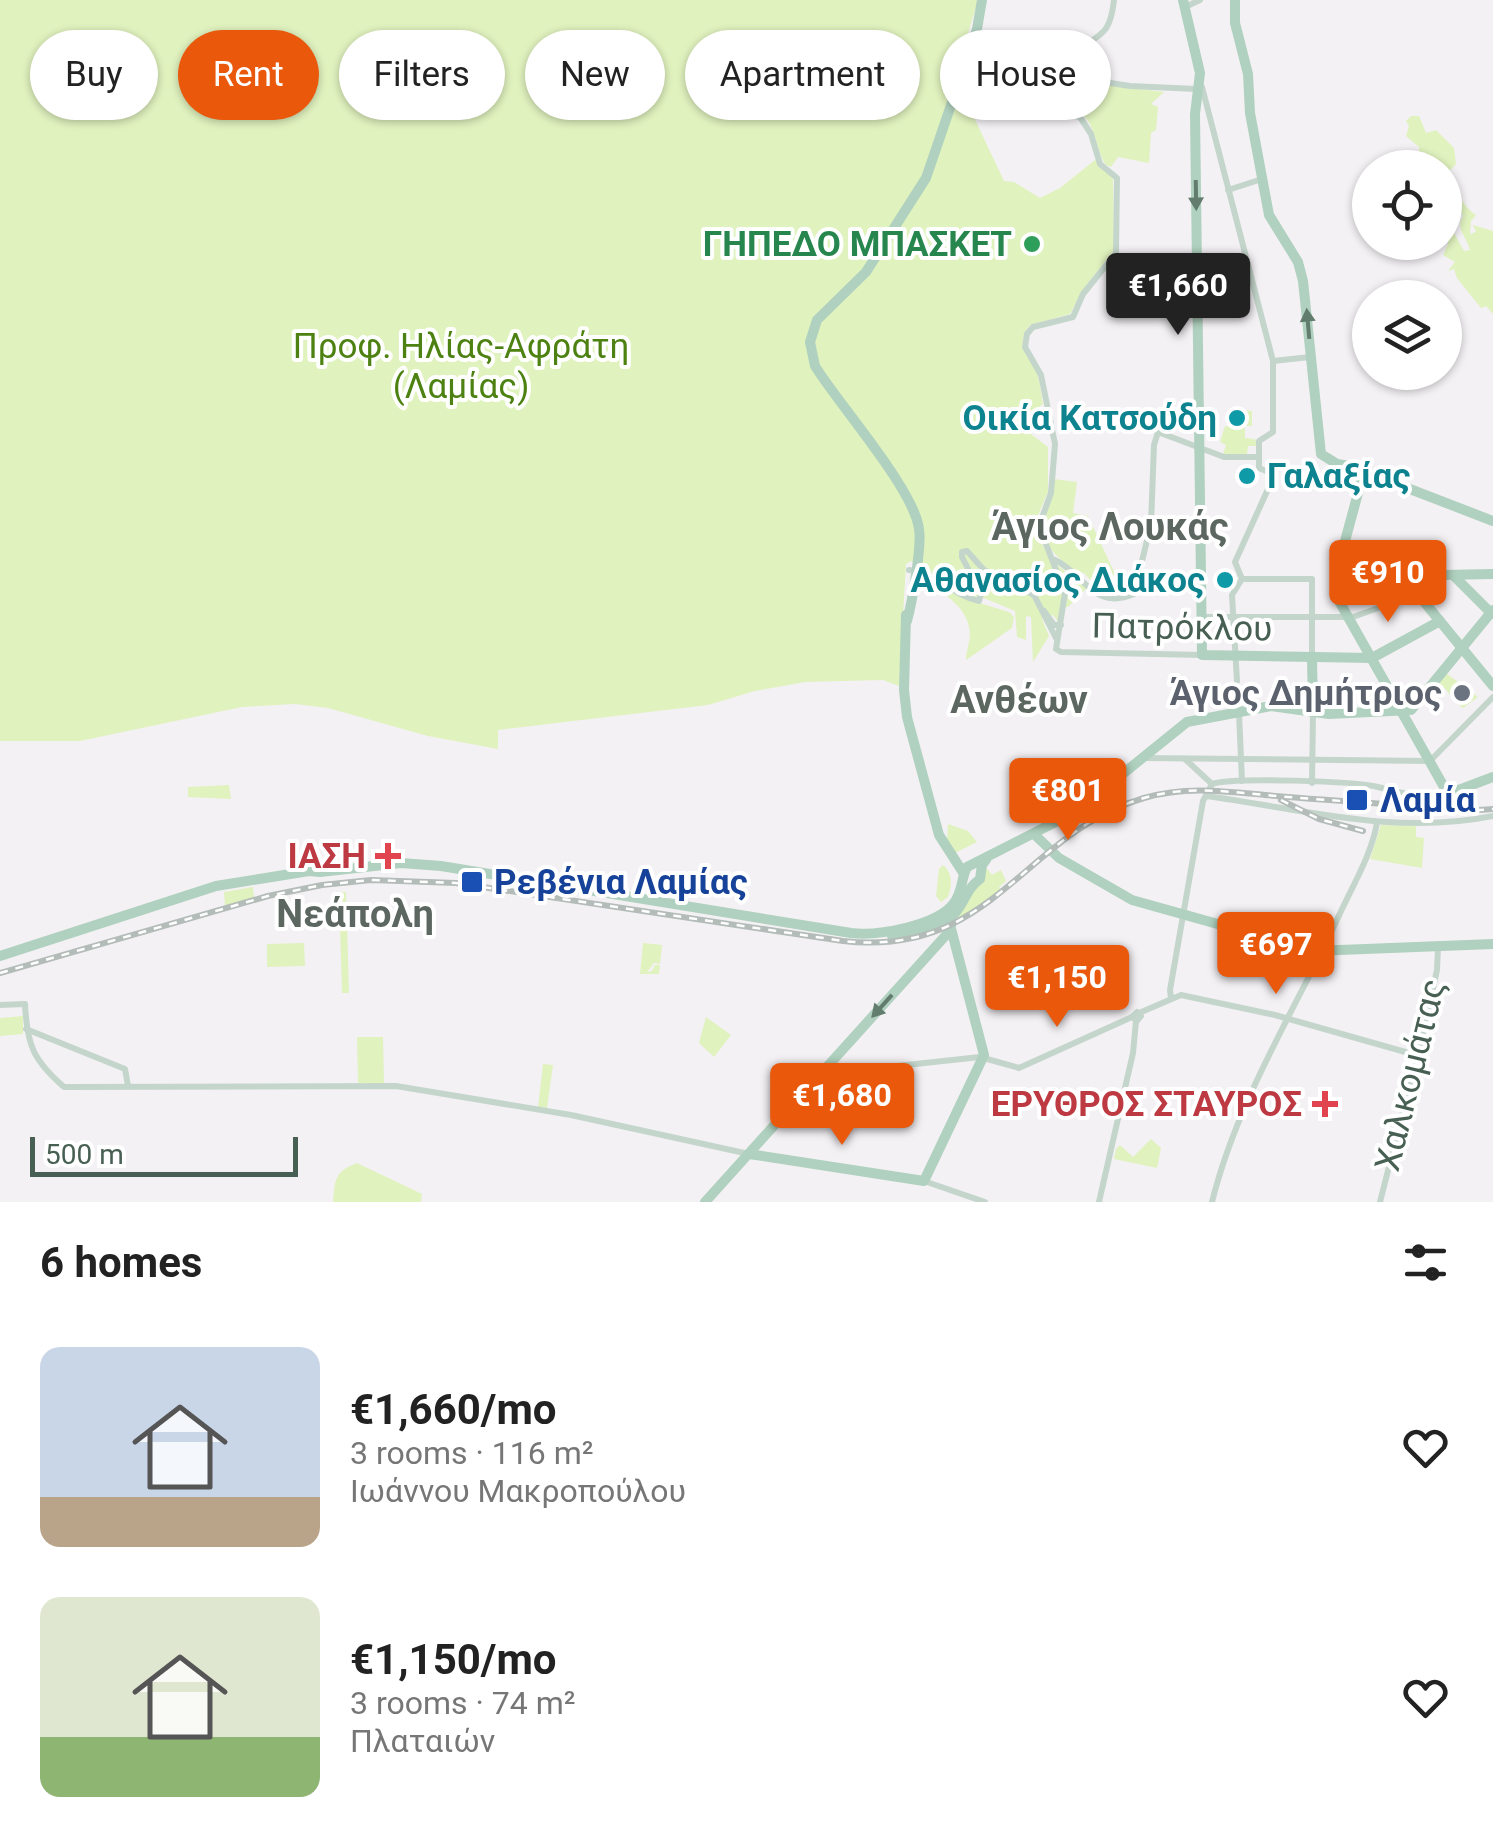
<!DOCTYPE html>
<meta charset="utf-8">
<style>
:root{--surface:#fff;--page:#f2f2f2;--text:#222;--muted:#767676;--accent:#ea580c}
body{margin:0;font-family:Roboto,sans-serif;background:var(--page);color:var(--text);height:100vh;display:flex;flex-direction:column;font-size:38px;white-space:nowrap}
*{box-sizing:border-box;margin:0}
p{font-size:32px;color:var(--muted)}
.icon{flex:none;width:55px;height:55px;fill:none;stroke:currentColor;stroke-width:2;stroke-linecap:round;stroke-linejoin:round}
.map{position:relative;height:1202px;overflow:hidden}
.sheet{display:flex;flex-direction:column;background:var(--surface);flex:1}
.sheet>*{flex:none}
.top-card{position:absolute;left:30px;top:30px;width:1435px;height:90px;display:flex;gap:20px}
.controls{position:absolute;left:1352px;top:150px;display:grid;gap:20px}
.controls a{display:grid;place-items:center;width:110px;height:110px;border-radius:50%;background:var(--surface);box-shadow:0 2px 8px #0004;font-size:50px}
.scale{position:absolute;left:30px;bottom:25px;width:268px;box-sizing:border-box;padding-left:10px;border:5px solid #486053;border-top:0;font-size:28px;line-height:35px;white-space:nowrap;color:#486053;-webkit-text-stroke:8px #fff;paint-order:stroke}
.price{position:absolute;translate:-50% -85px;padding:0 22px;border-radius:10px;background:var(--accent);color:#fff;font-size:32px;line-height:65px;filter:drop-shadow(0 2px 5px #0008)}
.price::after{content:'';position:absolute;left:50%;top:60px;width:30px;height:22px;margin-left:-15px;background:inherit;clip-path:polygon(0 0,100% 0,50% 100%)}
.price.current{background:#222;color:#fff}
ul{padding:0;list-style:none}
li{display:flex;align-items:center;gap:30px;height:250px;padding:0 40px}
li span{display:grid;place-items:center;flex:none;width:280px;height:200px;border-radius:20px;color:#555}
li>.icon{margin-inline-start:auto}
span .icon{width:120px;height:120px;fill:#fffc;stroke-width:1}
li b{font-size:42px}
h2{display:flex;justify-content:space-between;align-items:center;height:120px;padding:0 40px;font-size:42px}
.chip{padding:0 35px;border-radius:45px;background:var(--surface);box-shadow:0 2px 8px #0004;font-size:35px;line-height:90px}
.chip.current{background:var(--accent);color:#fff}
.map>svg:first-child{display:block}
.green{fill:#e0f2be}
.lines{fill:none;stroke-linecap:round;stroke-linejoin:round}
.minor{stroke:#c4d6cc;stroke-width:6}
.major{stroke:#b0d1bf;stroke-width:10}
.rail-casing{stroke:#b3bcb8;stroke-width:6}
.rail{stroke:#fff;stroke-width:2.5;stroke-dasharray:8;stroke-linecap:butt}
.oneway{fill:#627c6e}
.leisure-dot{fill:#2e9e5b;stroke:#fff;stroke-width:4}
.culture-dot{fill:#0f9aa8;stroke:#fff;stroke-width:4}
.worship-dot{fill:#6b7280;stroke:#fff;stroke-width:4}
.transit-dot{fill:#1a4fb4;stroke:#fff;stroke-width:4}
.health-dot{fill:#e0444e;stroke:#fff;stroke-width:4}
.labels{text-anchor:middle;stroke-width:8;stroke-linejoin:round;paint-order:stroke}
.leisure-label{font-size:35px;font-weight:bold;fill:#27864d;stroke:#fff;text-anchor:end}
.park-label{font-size:35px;fill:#4d8212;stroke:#fff}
.culture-label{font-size:35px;font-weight:bold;fill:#0d838f;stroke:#fff;text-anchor:end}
.street-label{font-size:35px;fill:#486053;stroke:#fff}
.worship-label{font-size:35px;font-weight:bold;fill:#5b616d;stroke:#fff;text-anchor:end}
.transit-label{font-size:35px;font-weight:bold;fill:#164399;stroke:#fff;text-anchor:start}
.health-label{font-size:35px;font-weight:bold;fill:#be3a42;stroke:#fff;text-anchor:end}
.neighbourhood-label{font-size:38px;font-weight:bold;fill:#5d6762;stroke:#fff}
</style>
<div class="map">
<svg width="1493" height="1202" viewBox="0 0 1493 1202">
<rect width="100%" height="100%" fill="#f4f1f4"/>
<g class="green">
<path d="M0,0h978l-23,77 49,104 10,1 26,16 20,-10 35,-28 18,18 1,72 -29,37 -15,27 -40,11c-15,18 -3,28 6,45 4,11 5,23 7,34l-19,15h-4l-1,6 29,22v45l-12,28 6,24 10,17 35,27 -19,19h-6l-3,16 -6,-8 -11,4 7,17 -16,26 -2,-45 -5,-1v24l-9,-3 -2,-26 -36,-15 -7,2 -61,-37 -5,3 -7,122 -16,-6 -78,2 -50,9 -47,14 -210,25v19l-70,-13 -100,-28 -33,-4 -53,3 -162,34h-80z"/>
<path d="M1099,84l65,8 -13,12 7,3 -2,23 -5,3 -2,30 -31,-6 -7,10 -5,-2c-12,-16 -9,-50 -34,-55 -12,-3 -22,0 -34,-5l5,-6 16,-2z"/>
<path d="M1411,116h8l7,17 10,-3 18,18 2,16 -7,7c7,17 11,33 27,44l-5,6 -1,13 6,-2 -3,-7 20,6v83l-7,-8 -5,2 -24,-30 -3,-9 -6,2 7,-9 -12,-7 5,-11v-11l5,-2 11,20 6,-1c-3,-13 -15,-21 -7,-34l-6,-9 -6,8 -6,-5v-42l-20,-3 1,-8 -7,-3v-7l-13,-11 3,-10 -3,-5z"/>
<polygon points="1235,409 1252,411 1252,426 1245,426 1245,438 1255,439 1257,446 1248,446 1247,455 1223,454 1226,445 1220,442 1225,426 1231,427"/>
<path d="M1054,479l23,3 -4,31 15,3 29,62 8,1v15l-23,-1 -18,-20h-6c-47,-33 -36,-45 -24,-94z"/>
<path d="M923,580h7l30,17 49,15 5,5 -2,11 -46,32c0,-7 3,-16 4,-24 0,-29 -26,-42 -47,-56z"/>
<path d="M1446,673l32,24 -15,11c-12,-9 -14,-17 -24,-25z"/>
<polygon points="229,785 231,799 188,797 188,787"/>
<polygon points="948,824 968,831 977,842 955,853 947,840"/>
<polygon points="1381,825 1416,826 1416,837 1424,838 1422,868 1370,859"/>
<path d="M943,865c10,8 9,21 5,32l-7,5 -5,-6 3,-27z"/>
<polygon points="985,866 992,875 1001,870 1006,881 999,887 1003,893 955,922"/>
<polygon points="253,887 254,898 225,906 224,892"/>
<polygon points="339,892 346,892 349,993 342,993"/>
<polygon points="304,943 305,966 267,967 267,944"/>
<polygon points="643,943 662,945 660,964 654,963 647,972 652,971 655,965 660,965 659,974 640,974"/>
<polygon points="23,1016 23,1034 0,1036 0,1018"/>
<polygon points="706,1017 731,1035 714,1057 699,1043"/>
<polygon points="357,1037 383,1037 384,1083 358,1083"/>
<polygon points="543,1064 553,1065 547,1108 538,1107"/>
<polygon points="1151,1139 1161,1148 1157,1168 1114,1159 1116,1149 1120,1145 1133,1157"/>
<path d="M357,1163l65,31 -1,8h-88c2,-22 1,-30 24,-39z"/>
</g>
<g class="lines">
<g class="minor">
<polyline points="1185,7 1200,0"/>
<polyline points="1202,87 1273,361 1273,432 1259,441 1259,468 1271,473 1273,478 1235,562 1242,579 1232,595 1237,681"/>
<polyline points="1033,93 1054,95 1098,81 1130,86 1197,89"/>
<polyline points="1035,107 1080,117 1091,134 1100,164 1117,178 1116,253 1083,294 1073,317 1033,327 1027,334 1025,347 1041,375 1055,444 1051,493 1039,526 1065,593 1056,649 1061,652 1202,655"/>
<path d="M1035,107l-5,-8 3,-7c13,-13 26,-28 41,-39 26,-20 36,-16 40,-53"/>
<polyline points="1228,190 1262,179"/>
<polyline points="1273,361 1310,357"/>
<path d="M1055,560c31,15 38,51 79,34l17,-70 3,-79 4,-13 66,25h35"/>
<path d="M909,570c27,3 44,26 70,31l2,-7 -19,-37v-5l5,-1 17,19 50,25 23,45"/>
<polyline points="1242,579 1312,579 1312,657"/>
<polyline points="1044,611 1054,625 1061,625"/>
<polyline points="1202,617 1353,617 1417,594"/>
<polyline points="1239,713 1242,781"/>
<polyline points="1141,758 1430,761 1493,697"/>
<polyline points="1185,759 1212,784"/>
<polyline points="1312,783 1313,712"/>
<path d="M1212,784c19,-7 143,-3 166,3 22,6 46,12 70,7"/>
<path d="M1206,796c97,13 189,40 287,20"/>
<polyline points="1171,998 1170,990 1203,801 1212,784"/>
<path d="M0,1005l25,-1c2,41 8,56 39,83l332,-1 175,29 178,39"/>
<polygon points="1137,1012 1141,1016 1137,1021 1132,1017"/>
<polyline points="1139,1013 1181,995 1275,1015 1416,1055"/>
<polyline points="26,1029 125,1069 128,1086"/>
<polyline points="823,1074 980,1057 1019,1068 1132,1017"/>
<polyline points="924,1181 985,1202"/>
<polyline points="1099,1202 1133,1053 1136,1021"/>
<path d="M1212,1202c25,-100 80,-187 124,-280 14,-32 35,-65 41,-99"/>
<polyline points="1380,1202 1423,1033 1437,970 1438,947"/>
</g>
<g class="major">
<polyline points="1183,0 1200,73 1195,114 1202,655 1372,658 1440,621"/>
<polyline points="1235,0 1235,23 1248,74 1250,113 1269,215 1298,262 1303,281 1321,454 1337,464 1350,466 1493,521"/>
<polyline points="1364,471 1338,567 1339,601 1448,794 1493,777"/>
<polyline points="1453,575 1492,614"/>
<polyline points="1403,576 1493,686"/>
<polyline points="1338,577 1493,574"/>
<polyline points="914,588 919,580 928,577"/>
<polyline points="906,615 904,690 907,717 939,835 964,874"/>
<path d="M907,621c5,-18 15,-75 12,-92 -5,-40 -80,-124 -104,-163l-5,-24 7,-22 49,-48 60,-94 51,-149 5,-29"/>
<polyline points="1312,657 1313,712"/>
<polyline points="1068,818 1187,722 1271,706 1329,714 1411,710 1493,610"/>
<polyline points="1035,835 1059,858 1132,900 1314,951 1493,944"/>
<path d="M892,936c21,-3 49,-6 63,-23 11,-13 11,-24 25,-34l2,-14 4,-5"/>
<path d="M0,956l216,-70 93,-15 11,1 81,-9 40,3 410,67c27,3 86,-7 103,-30 9,-12 7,-25 13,-36l104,-53"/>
<polyline points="749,1154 924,1181 984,1055 948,917"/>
<polyline points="705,1202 947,934 951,925"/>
</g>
<defs>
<g id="rail">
<polyline points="1281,800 1319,819 1363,831"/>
<path d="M0,973l268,-77 54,-11 49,-5 85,3 387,58c151,17 180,-108 301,-143 41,-12 79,-7 121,-3 45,4 91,7 137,10 30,2 61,7 91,4"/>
</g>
</defs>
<use href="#rail" class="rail-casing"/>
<use href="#rail" class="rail"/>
</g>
<defs><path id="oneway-solid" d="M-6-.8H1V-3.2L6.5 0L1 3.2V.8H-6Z" transform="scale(2.5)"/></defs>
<g class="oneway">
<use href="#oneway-solid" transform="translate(1196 195) rotate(89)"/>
<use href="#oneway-solid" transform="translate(1308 324) rotate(-95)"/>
<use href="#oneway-solid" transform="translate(882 1006) rotate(132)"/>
</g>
<circle class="leisure-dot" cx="1032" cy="244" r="10"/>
<g class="culture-dot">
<circle cx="1237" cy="418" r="10"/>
<circle cx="1247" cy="476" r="10"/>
<circle cx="1225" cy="580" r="10"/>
</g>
<circle class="worship-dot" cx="1462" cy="693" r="10"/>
<g class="transit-dot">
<rect x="1345" y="788" width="24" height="24" rx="5"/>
<rect x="460" y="870" width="24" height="24" rx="5"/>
</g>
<g class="health-dot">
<path d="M383 841h10v10h10v10h-10v10h-10v-10h-10v-10h10z"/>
<path d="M1320 1089h10v10h10v10h-10v10h-10v-10h-10v-10h10z"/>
</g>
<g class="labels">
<g class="leisure-label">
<text x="1012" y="256">ΓΗΠΕΔΟ ΜΠΑΣΚΕΤ</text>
</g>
<g class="park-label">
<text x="461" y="358">Προφ. Ηλίας-Αφράτη<tspan x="461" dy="40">(Λαμίας)</tspan></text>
</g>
<g class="culture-label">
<text x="1217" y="430">Οικία Κατσούδη</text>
<text x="1267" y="488" text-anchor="start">Γαλαξίας</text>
<text x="1205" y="592">Αθανασίος Διάκος</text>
</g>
<g class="street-label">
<text transform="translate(1182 627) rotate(1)" y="12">Πατρόκλου</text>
<text transform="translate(1410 1075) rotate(-76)" y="12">Χαλκομάτας</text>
</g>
<g class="worship-label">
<text x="1442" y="705">Άγιος Δημήτριος</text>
</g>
<g class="transit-label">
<text x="1380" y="812">Λαμία</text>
<text x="494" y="894">Ρεβένια Λαμίας</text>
</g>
<g class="health-label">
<text x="366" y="868">ΙΑΣΗ</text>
<text x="1302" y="1116">ΕΡΥΘΡΟΣ ΣΤΑΥΡΟΣ</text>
</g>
<g class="neighbourhood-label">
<text x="1110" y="540">Άγιος Λουκάς</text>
<text x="1019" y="713">Ανθέων</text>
<text x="355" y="927">Νεάπολη</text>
</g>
</g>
</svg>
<div class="controls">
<a><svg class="icon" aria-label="locate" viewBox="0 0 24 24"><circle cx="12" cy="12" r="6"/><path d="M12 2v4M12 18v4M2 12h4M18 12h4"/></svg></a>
<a><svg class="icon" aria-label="layers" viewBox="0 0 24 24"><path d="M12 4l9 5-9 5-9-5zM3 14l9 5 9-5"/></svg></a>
</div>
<div class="scale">500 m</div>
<b class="price current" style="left:1178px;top:338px">€1,660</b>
<b class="price" style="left:1388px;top:625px">€910</b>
<b class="price" style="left:1068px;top:843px">€801</b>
<b class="price" style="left:1276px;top:997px">€697</b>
<b class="price" style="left:1057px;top:1030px">€1,150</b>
<b class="price" style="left:842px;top:1148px">€1,680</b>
<div class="top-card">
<a class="chip">Buy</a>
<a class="chip current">Rent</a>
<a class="chip">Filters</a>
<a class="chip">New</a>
<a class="chip">Apartment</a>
<a class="chip">House</a>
</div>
</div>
<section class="sheet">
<h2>6 homes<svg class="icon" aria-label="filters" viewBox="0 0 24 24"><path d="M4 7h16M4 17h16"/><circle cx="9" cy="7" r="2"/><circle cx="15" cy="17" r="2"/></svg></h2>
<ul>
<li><span style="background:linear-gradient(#c9d6e8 75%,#b9a48a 0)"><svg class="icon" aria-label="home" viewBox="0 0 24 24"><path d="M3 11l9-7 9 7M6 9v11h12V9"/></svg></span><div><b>€1,660/mo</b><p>3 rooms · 116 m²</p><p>Ιωάννου Μακροπούλου</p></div><svg class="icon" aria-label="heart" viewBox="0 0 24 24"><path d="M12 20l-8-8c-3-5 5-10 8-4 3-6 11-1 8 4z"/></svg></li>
<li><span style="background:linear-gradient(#dfe7d0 70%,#8fb573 0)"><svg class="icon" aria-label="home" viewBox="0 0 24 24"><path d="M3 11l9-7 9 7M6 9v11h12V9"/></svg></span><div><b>€1,150/mo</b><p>3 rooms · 74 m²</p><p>Πλαταιών</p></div><svg class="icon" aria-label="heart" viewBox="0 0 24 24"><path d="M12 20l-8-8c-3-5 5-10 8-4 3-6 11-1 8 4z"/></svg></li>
</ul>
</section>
